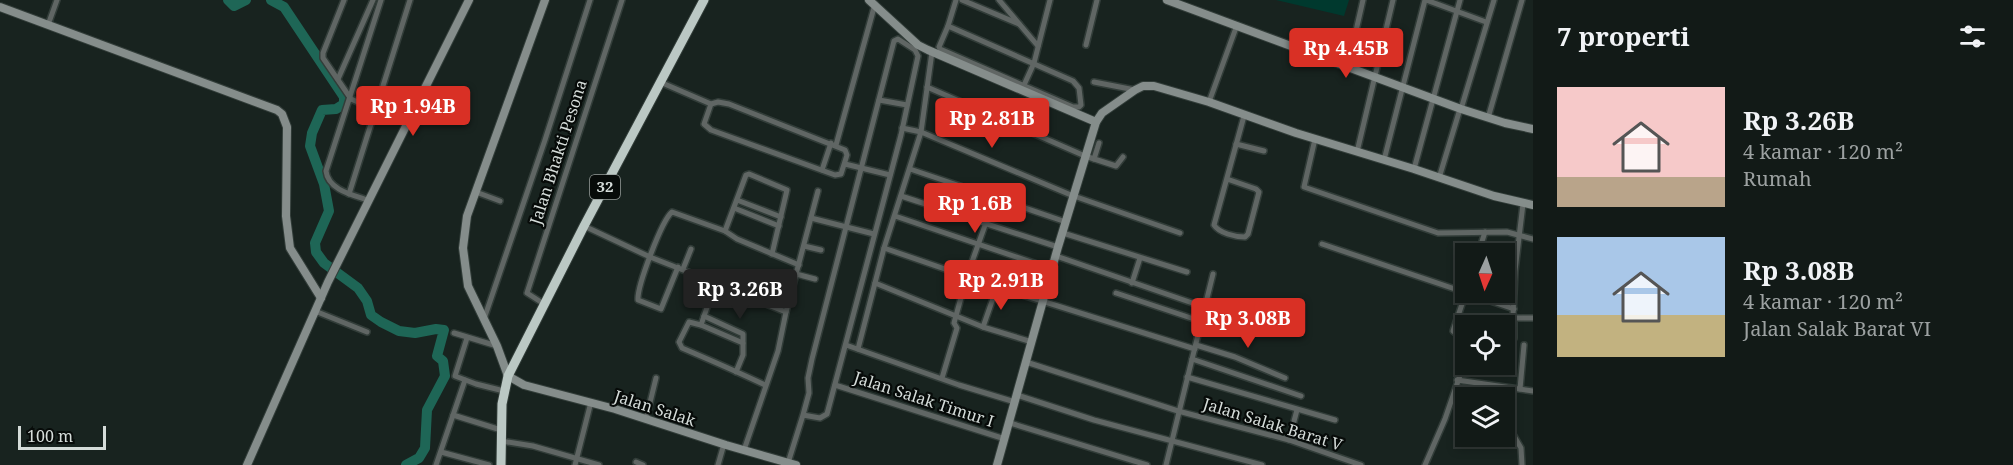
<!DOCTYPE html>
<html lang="id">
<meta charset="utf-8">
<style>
:root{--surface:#121a17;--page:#1f2724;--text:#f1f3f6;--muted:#9ca1a1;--line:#313836;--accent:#d93025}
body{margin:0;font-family:"Noto Serif",serif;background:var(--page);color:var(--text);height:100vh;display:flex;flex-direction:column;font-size:22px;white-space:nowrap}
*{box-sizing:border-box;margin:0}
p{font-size:20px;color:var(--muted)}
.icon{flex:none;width:33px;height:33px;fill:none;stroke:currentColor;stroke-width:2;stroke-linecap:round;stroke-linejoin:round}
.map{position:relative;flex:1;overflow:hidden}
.drawer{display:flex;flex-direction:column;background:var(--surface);width:480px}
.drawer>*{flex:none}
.needle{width:39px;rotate:183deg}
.buttons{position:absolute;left:1455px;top:243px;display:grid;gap:12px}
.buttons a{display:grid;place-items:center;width:60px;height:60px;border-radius:0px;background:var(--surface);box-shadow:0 3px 9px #0003,0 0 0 2px var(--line);font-size:30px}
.scale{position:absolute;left:18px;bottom:15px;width:88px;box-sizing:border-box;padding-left:6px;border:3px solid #d5dcd9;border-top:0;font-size:16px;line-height:21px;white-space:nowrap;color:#d5dcd9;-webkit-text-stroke:4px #070b09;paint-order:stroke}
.price{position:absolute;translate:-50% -51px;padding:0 14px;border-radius:6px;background:var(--accent);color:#fff;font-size:20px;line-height:39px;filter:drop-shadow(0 2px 3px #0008)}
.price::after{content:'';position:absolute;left:50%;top:36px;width:18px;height:14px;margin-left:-9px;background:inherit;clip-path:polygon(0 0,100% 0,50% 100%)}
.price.active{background:#222;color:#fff}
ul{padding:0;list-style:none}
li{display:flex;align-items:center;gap:18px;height:150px;padding:0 24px}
li span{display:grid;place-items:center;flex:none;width:168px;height:120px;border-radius:0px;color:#555}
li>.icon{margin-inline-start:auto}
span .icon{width:72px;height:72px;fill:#fffc;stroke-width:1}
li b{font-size:26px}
h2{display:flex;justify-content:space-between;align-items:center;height:72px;padding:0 24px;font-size:26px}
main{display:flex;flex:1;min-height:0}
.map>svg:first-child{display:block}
.green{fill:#00392e}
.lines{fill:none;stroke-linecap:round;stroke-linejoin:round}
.river{stroke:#1e6656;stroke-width:10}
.street-casing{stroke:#323d39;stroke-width:8}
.secondary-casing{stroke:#323d39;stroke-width:10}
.highway-casing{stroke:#323d39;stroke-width:11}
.street{stroke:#606664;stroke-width:5}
.secondary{stroke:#858d8b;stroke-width:8}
.highway{stroke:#bbc8c4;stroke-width:9}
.labels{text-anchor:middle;stroke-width:4.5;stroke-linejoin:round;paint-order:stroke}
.shield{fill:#070b09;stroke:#979d9b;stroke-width:1.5}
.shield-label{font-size:15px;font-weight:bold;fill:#d5dcd9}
.street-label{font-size:16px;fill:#d5dcd9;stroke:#070b09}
</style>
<main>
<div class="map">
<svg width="1533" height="465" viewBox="0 0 1533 465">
<rect width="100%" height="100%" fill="#18231f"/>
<polygon class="green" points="1276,0 1349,0 1344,16"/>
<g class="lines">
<g class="river">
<polyline points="228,0 234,6 246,0"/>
<polyline points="271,0 284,7 344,97 344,104 336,109 322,110 312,133 310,146 324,184 329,211 315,243 316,252 324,263 358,288 367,301 371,315 381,322 399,331 415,333 436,329 444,330 437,356 443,361 445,376 427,410 425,448 419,458 406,465"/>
</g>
<defs>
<g id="street">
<polyline points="344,0 323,53 323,58 351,99 376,110"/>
<polyline points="962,0 1019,24"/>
<polyline points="999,0 1038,46"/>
<polyline points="1426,0 1486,22"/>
<polyline points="48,25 57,0"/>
<polygon points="948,26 1073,81 1079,88 1081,105 1079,107 1073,107 940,49 939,47"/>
<polyline points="948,26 956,0"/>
<polyline points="1086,45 1097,0"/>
<polyline points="1348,66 1363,0"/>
<polyline points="338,79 373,0"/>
<polyline points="660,82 711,104 704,124 711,130 835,175 841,174 847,155 845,150 729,104 718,102 711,104"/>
<polyline points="1094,82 1135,90"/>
<polyline points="1024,85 1034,63 1050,0"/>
<polyline points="927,87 1085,156 1116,166 1123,157"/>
<polyline points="879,100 907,105"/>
<polyline points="1209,102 1237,25"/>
<polyline points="1461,109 1494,0"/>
<polyline points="1488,118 1522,0"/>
<polyline points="902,128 921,132 1071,195 1180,233"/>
<polyline points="1315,139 1304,187 1438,233 1507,232 1533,239"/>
<polyline points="1236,144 1264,151"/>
<polyline points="836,145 875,4"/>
<polyline points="1357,152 1393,0"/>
<polyline points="1094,159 1099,143"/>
<polyline points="1384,160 1425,0"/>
<polyline points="845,164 890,175"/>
<polyline points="910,169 1066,222"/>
<polyline points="1414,169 1460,0"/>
<polyline points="822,170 831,143"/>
<polyline points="1439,178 1460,109"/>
<path d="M1227,179l29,10 3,3 -11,42 -3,3c-10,0 -26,-4 -31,-12l30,-109"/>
<polyline points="476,192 500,201"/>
<polyline points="349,194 410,0"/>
<polyline points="901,196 1058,247"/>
<path d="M368,200c-15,-5 -40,-10 -42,-29l55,-171"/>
<polyline points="737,200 781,217"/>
<polyline points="1523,204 1515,271 1513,315 1516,318 1533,318"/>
<polyline points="734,208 779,226"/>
<polyline points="895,216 1052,269"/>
<polyline points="811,218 874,234"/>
<polyline points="584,226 650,257 711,281 715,284 701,325"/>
<polyline points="725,231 746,175 749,174 787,190 772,254"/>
<polyline points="1063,233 1187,272"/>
<polyline points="1322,244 1514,309"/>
<polyline points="804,246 821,250"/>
<polyline points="884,248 997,287 1195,349"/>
<polyline points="1478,254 1485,232"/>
<polyline points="1056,256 1204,307"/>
<path d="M678,267l-17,42 -23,-9c-1,-14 24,-80 34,-88l53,19 12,8 62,26"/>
<polyline points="683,269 691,249"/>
<polyline points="796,274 815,279"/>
<polyline points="875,283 983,327 1032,342"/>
<polyline points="1132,283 1140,258"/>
<polyline points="715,284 786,312"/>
<polyline points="1116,293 1200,321"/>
<polyline points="544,304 527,293 622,0"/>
<polyline points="315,311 367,332"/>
<polyline points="1202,314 1256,329"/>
<polyline points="704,316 743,334 743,343"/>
<polyline points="484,319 545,140 590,0"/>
<polyline points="983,327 997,287"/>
<polyline points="454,333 497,346"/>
<polyline points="467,338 455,376 476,384 504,391"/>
<polyline points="1514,338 1514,317"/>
<polyline points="1466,341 1453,331 1466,292"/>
<polyline points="846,345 959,385 1015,402"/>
<polyline points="1196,345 1235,357 1285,378"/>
<polyline points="858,349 884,248 921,132 932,52"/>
<polyline points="1192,359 1301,396"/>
<polyline points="1026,362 1178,411 1289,440 1361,465"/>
<path d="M736,372l7,-17v-12l-42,-18 -12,-3 -10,20 3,6c28,12 56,24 83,37"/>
<polyline points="1187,377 1335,420"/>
<polyline points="942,378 957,328 954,323 967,276 995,197"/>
<polyline points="1457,380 1533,391"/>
<polyline points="835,385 1005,439"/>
<polyline points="1486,385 1492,398"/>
<polyline points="1520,389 1524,345"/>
<polyline points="1017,395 1094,420 1262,465"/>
<polyline points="453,415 501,430"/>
<polyline points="646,419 656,378"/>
<polyline points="1504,419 1521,448 1522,465"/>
<polyline points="1010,423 1147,465"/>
<polyline points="1289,440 1297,410"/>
<polyline points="501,441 533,446 599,465"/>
<polyline points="744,450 778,351 786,312 818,191"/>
<polyline points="441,452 489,465"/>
<polyline points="636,462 643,465"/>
<polyline points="788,463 803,415 820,418 827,414 901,135 918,56 915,50 898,39 894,41 812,359 808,378 809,393 803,415"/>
<polyline points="436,465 465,380"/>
<polyline points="575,465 591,402"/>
<polyline points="718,465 724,444"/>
<polyline points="1166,465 1213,274"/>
<polyline points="1425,465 1445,419 1466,358"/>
</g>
<g id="secondary">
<polyline points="545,0 467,216 463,248 468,286 497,346 508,376 524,385 615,409 726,445 796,465"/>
<polyline points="869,0 918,45 928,50 1096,122"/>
<polyline points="1167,0 1461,109 1505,123 1533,129"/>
<polyline points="0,7 277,110 282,114 287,127 286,216 290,248 321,298"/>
<polyline points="247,465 328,282 469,0"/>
<polyline points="997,465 1058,247 1096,122 1102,113 1135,90 1143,86 1154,86 1209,102 1296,133 1414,169 1494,196 1533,205"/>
</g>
<polyline id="highway" points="501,465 502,404 508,376 584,226 704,0"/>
</defs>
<use href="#street" class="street-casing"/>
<use href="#secondary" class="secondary-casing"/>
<use href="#highway" class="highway-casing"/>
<use href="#street" class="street"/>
<use href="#secondary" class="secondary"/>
<use href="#highway" class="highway"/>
</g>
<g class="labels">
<rect class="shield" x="590" y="175" width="30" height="24" rx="4.5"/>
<g class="shield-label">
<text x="605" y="192">32</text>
</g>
<g class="street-label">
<text transform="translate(558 152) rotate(-72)" y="6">Jalan Bhakti Pesona</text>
<text transform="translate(924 399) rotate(18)" y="6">Jalan Salak Timur I</text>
<text transform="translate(655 408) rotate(18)" y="6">Jalan Salak</text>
<text transform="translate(1273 424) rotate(17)" y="6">Jalan Salak Barat V</text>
</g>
</g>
</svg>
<div class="buttons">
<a><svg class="needle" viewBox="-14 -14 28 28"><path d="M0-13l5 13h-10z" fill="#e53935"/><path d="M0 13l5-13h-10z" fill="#9ca1a1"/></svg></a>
<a><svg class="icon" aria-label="locate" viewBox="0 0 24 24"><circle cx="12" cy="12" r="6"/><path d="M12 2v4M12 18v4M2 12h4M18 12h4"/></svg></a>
<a><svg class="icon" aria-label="layers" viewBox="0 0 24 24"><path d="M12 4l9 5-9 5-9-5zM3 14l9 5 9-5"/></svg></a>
</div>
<div class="scale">100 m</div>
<b class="price" style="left:1346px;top:79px">Rp 4.45B</b>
<b class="price" style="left:413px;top:137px">Rp 1.94B</b>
<b class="price" style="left:992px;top:149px">Rp 2.81B</b>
<b class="price" style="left:975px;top:234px">Rp 1.6B</b>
<b class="price" style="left:1001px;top:311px">Rp 2.91B</b>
<b class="price active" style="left:740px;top:320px">Rp 3.26B</b>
<b class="price" style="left:1248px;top:349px">Rp 3.08B</b>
</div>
<section class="drawer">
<h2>7 properti<svg class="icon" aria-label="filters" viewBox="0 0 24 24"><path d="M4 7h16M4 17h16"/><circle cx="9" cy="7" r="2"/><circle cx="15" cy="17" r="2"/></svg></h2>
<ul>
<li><span style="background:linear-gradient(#f6c9c9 75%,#b9a48a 0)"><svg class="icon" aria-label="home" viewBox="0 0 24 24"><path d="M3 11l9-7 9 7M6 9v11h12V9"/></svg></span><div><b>Rp 3.26B</b><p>4 kamar · 120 m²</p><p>Rumah</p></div></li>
<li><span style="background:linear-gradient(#a9c7e8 65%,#c2b280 0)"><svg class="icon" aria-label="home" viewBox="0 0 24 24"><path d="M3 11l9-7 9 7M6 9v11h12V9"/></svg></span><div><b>Rp 3.08B</b><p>4 kamar · 120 m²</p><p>Jalan Salak Barat VI</p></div></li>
</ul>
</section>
</main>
